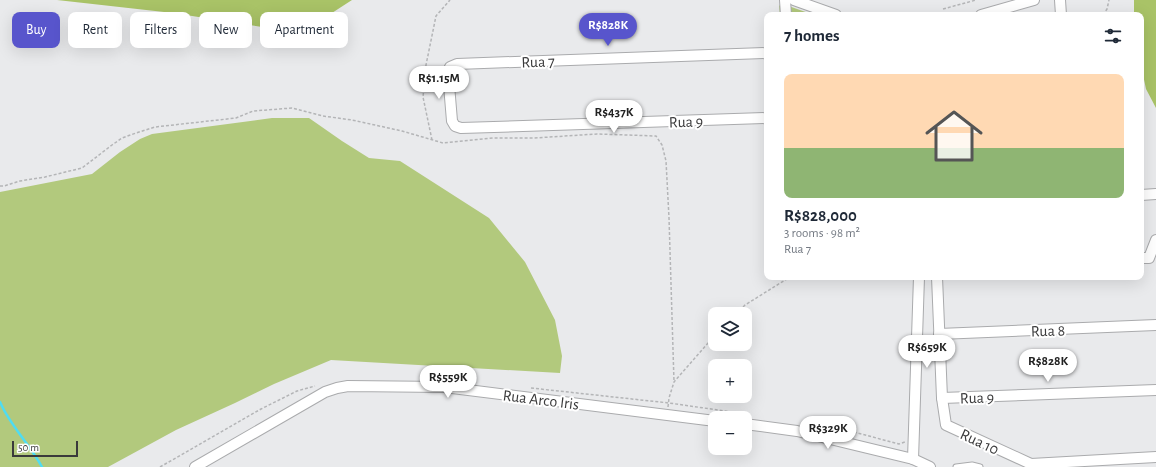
<!DOCTYPE html>
<meta charset="utf-8">
<style>
:root{--surface:#fff;--page:#f6f6f7;--text:#1f2937;--muted:#747a83;--line:#e0e1e3;--accent:#5855cc}
body{margin:0;font-family:"Alegreya Sans",sans-serif;background:var(--page);color:var(--text);height:100vh;display:flex;flex-direction:column;font-size:15px;white-space:nowrap}
*{box-sizing:border-box;margin:0}
p{font-size:13px;color:var(--muted)}
.icon{flex:none;width:22px;height:22px;fill:none;stroke:currentColor;stroke-width:2;stroke-linecap:round;stroke-linejoin:round}
.map{position:relative;flex:1;overflow:hidden}
.drawer{position:absolute;left:764px;top:12px;width:380px;height:268px;display:flex;flex-direction:column;background:var(--surface);border-radius:8px;box-shadow:0 4px 16px #0002}
.drawer>*{flex:none}
.banner{position:absolute;left:12px;top:12px;width:380px;height:36px;display:flex;gap:8px}
.fabs{position:absolute;left:708px;top:307px;display:grid;gap:8px}
.fabs a{display:grid;place-items:center;width:44px;height:44px;border-radius:8px;background:var(--surface);box-shadow:0 4px 16px #0002;font-size:20px}
.scale{position:absolute;left:12px;bottom:10px;width:66px;box-sizing:border-box;padding-left:4px;border:2px solid #3a3a3b;border-top:0;font-size:11px;line-height:14px;white-space:nowrap;color:#3a3a3b;-webkit-text-stroke:3px #fff;paint-order:stroke}
.price{position:absolute;translate:-50% -34px;padding:0 9px;border-radius:14px;background:#fff;color:#222;font-size:13px;line-height:26px;filter:drop-shadow(0 1px 2px #0008)}
.price::after{content:'';position:absolute;left:50%;top:24px;width:12px;height:9px;margin-left:-6px;background:inherit;clip-path:polygon(0 0,100% 0,50% 100%)}
.price.current{background:var(--accent);color:#fff}
ul{padding:0;list-style:none}
li{display:grid;align-content:center;gap:8px;height:212px;padding:0 20px}
li+li{border-top:1px solid var(--line)}
li span{display:grid;place-items:center;height:124px;border-radius:8px;color:#555}
li>.icon{margin-inline-start:auto}
span .icon{width:72px;height:72px;fill:#fffc;stroke-width:1}
li b{font-size:17px}
h2{display:flex;justify-content:space-between;align-items:center;height:48px;padding:0 20px;font-size:17px}
.chip{padding:0 14px;border-radius:8px;background:var(--surface);box-shadow:0 4px 16px #0002;font-size:14px;line-height:36px}
.chip.current{background:var(--accent);color:#fff}
.map>svg:first-child{display:block}
.green{fill:#b2c97d}
.forest{fill:#a9c367}
.lines{fill:none;stroke-linecap:round;stroke-linejoin:round}
.stream{stroke:#4fdcf2;stroke-width:2.5}
.lane-casing{stroke:#aaabad;stroke-width:7}
.street-casing{stroke:#aaabad;stroke-width:12}
.path{stroke:#b4b5b7;stroke-width:1.5;stroke-dasharray:3 2;stroke-linecap:butt}
.lane{stroke:#fff;stroke-width:5}
.street{stroke:#fff;stroke-width:10}
.labels{text-anchor:middle;stroke-width:4;stroke-linejoin:round;paint-order:stroke}
.street-label{font-size:16px;fill:#3a3a3b;stroke:#fff}
</style>
<div class="map">
<svg width="1156" height="467" viewBox="0 0 1156 467">
<rect width="100%" height="100%" fill="#e9eaec"/>
<g class="green">
<polygon points="781,4 783,4 814,15 780,15 779,6"/>
<polygon points="272,118 309,118 342,141 369,158 400,161 489,218 525,262 555,320 562,356 560,373 331,360 274,384 235,403 176,430 108,467 0,467 0,192 92,174 120,152 140,139 152,134"/>
</g>
<g class="forest">
<polygon points="57,0 352,0 301,33 173,13"/>
<polygon points="1134,0 1156,0 1156,108 1146,89 1141,65 1141,15 1134,15"/>
</g>
<g class="lines">
<path class="stream" d="M0,402c10,24 30,42 42,65"/>
<defs>
<polyline id="lane" points="956,467 972,465 980,467"/>
<g id="street">
<polyline points="785,0 786,15"/>
<polyline points="794,0 836,15"/>
<polyline points="1060,0 1061,15"/>
<polyline points="981,15 1034,0"/>
<polyline points="767,53 457,64 450,67 448,73 452,121 455,126 461,128 767,118"/>
<polyline points="1141,195 1156,194"/>
<polyline points="1141,258 1149,258 1156,240"/>
<polyline points="937,277 942,398 946,425 1031,464 1156,457"/>
<polyline points="939,334 1156,325"/>
<polyline points="942,398 1156,390"/>
<polyline points="745,424 797,431 913,459 930,467"/>
<polyline points="913,459 919,277"/>
<polyline points="195,467 325,392 337,388 348,386 444,387 715,421"/>
</g>
</defs>
<use href="#lane" class="lane-casing"/>
<use href="#street" class="street-casing"/>
<g class="path">
<polyline points="943,9 976,0"/>
<polyline points="1103,15 1107,9 1109,0"/>
<polyline points="432,140 423,97 426,65 436,16 450,0"/>
<polyline points="0,186 4,186 20,181 45,177 82,168 112,145 122,138 136,133 155,127 236,118 253,111 292,108 323,116 352,120 402,131 443,143 493,138 534,138 597,134 656,136 662,145 666,161 669,218 674,382"/>
<polyline points="736,314 745,305 790,277"/>
<polyline points="531,388 669,403 746,414"/>
<polyline points="668,407 669,398 674,382 715,335"/>
<polyline points="829,428 850,431 899,444 905,442"/>
<polyline points="160,467 261,409 297,391 315,386"/>
</g>
<use href="#lane" class="lane"/>
<use href="#street" class="street"/>
</g>
<g class="labels">
<g class="street-label">
<text transform="translate(538 61) rotate(-2)" y="6">Rua 7</text>
<text transform="translate(686 121) rotate(-2)" y="6">Rua 9</text>
<text transform="translate(1048 330) rotate(-2)" y="6">Rua 8</text>
<text transform="translate(977 397) rotate(-2)" y="6">Rua 9</text>
<text transform="translate(541 399) rotate(7)" y="6">Rua Arco Iris</text>
<text transform="translate(980 441) rotate(25)" y="6">Rua 10</text>
</g>
</g>
</svg>
<div class="fabs">
<a><svg class="icon" aria-label="layers" viewBox="0 0 24 24"><path d="M12 4l9 5-9 5-9-5zM3 14l9 5 9-5"/></svg></a>
<a>+</a>
<a>−</a>
</div>
<div class="scale">50 m</div>
<b class="price current" style="left:608px;top:47px">R$828K</b>
<b class="price" style="left:439px;top:100px">R$1.15M</b>
<b class="price" style="left:614px;top:134px">R$437K</b>
<b class="price" style="left:927px;top:369px">R$659K</b>
<b class="price" style="left:1048px;top:383px">R$828K</b>
<b class="price" style="left:448px;top:399px">R$559K</b>
<b class="price" style="left:828px;top:450px">R$329K</b>
<div class="banner">
<a class="chip current">Buy</a>
<a class="chip">Rent</a>
<a class="chip">Filters</a>
<a class="chip">New</a>
<a class="chip">Apartment</a>
</div>
<section class="drawer">
<h2>7 homes<svg class="icon" aria-label="filters" viewBox="0 0 24 24"><path d="M4 7h16M4 17h16"/><circle cx="9" cy="7" r="2"/><circle cx="15" cy="17" r="2"/></svg></h2>
<ul>
<li><span style="background:linear-gradient(#ffd9b3 60%,#8fb573 0)"><svg class="icon" aria-label="home" viewBox="0 0 24 24"><path d="M3 11l9-7 9 7M6 9v11h12V9"/></svg></span><div><b>R$828,000</b><p>3 rooms · 98 m²</p><p>Rua 7</p></div></li>
</ul>
</section>
</div>
